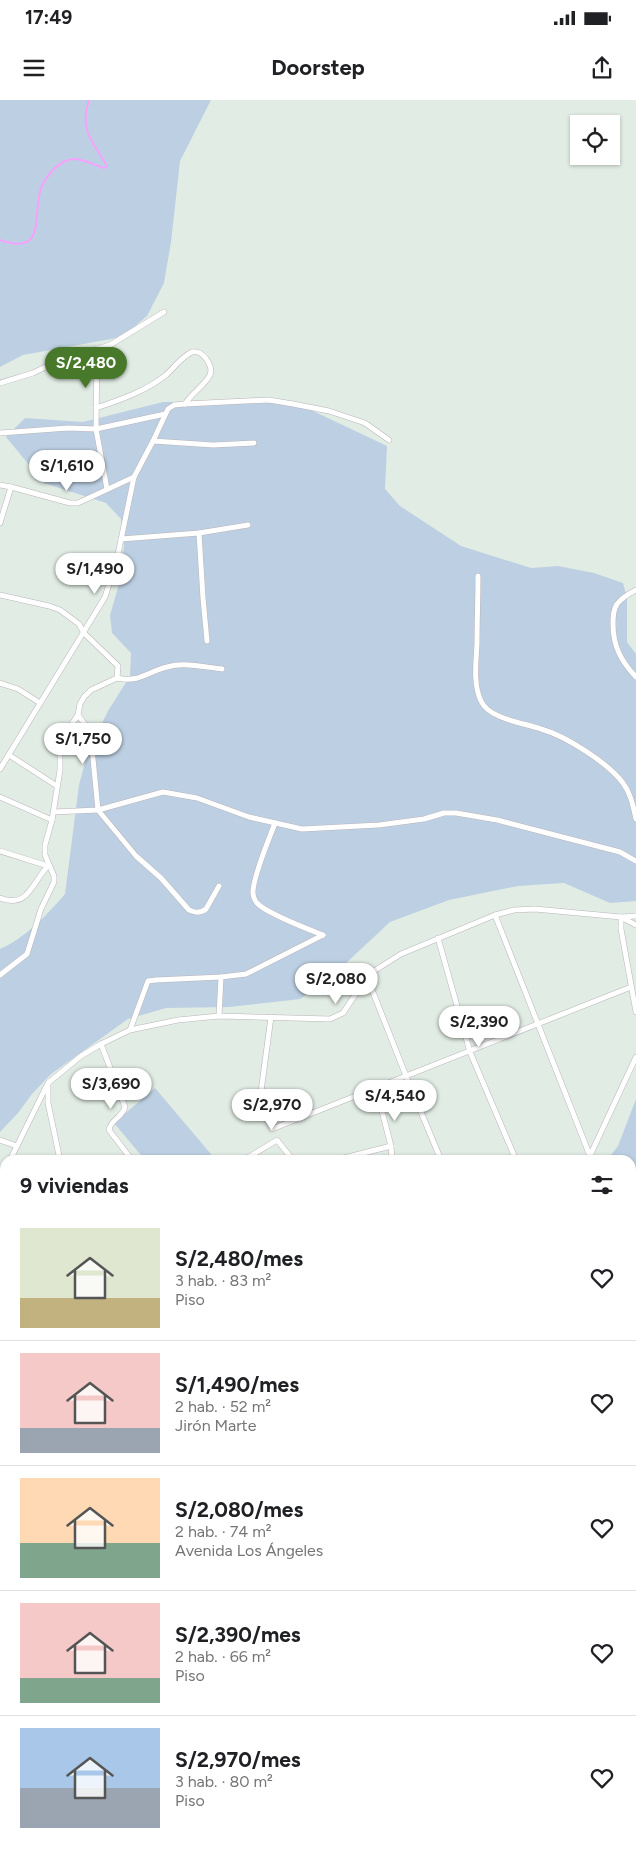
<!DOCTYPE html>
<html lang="es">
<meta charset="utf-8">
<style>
:root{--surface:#fff;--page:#f2f2f2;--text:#202124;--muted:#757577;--line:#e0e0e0;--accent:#487829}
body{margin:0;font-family:Figtree,sans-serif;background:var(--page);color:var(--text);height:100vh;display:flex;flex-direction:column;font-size:19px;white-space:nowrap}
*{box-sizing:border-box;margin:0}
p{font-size:16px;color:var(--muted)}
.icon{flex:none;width:28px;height:28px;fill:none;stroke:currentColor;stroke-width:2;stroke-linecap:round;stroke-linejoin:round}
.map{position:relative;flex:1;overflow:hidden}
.sheet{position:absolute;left:0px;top:1055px;width:636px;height:695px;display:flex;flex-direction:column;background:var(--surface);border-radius:15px 15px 0 0;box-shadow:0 1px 4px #0004}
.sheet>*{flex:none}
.controls{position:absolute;left:570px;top:15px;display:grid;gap:10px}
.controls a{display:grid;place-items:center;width:50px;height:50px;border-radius:0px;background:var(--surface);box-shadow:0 1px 4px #0004;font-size:25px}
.price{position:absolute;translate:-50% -42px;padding:0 11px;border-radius:18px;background:#fff;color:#222;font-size:16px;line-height:32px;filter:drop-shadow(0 1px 2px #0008)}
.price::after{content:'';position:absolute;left:50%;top:30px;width:15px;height:11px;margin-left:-8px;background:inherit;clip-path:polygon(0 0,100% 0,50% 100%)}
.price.current{background:var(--accent);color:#fff}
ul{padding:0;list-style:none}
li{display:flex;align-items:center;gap:15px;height:125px;padding:0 20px}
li+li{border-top:1px solid var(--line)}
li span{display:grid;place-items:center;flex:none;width:140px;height:100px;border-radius:0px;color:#555}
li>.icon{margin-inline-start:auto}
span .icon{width:60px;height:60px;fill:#fffc;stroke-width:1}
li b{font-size:21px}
h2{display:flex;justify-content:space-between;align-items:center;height:60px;padding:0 20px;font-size:21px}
.status{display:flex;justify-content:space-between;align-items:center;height:35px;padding:0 25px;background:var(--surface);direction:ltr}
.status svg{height:14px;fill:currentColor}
header{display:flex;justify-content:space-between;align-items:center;height:65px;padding:0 20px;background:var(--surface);font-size:22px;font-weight:700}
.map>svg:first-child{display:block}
.green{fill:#bdd0e3}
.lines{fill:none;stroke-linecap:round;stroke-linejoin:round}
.stream{stroke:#f7a1fc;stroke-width:2}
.street-casing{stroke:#bbb4ba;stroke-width:6}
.street{stroke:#fff;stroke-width:5}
</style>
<div class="status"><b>17:49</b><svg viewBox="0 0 49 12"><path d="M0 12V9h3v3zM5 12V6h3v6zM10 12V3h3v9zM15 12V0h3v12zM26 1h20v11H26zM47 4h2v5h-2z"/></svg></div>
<header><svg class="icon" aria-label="menu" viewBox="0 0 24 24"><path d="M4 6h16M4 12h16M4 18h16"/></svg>Doorstep<svg class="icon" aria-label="share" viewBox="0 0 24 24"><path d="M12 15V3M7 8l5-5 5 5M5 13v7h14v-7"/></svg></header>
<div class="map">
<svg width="636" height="1750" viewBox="0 0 636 1750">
<rect width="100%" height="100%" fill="#e1ece4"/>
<g class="green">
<polygon points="0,0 211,0 180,61 171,142 164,183 147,216 122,237 23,255 0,267"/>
<path d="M163,302h131l93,44 -2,43 15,17 61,40 70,22 27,-2 36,7 29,10 4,15v44l9,12v247l-26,2 -46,-20 -46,3 -69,14 -59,22 -61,57 -29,20 -71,8 -63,1 -38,11 -77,55 -19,20 -14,19 -18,19v-183c23,-9 49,-36 65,-55l14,-109 9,-34 20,-40 22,-35 1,-23 -19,-20 -2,-18 9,-31 5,-38 -3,-27 -15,-16 -62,-20 -38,-46 19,-19 58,4z"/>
<polygon points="155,988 216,1060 145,1060 114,1023"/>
<polygon points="636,999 636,1750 580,1750 578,1745 631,1745 631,1060 607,1060 618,1046"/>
<polygon points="0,1118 5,1120 5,1223 0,1223"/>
<polygon points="0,1535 5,1538 5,1586 0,1586"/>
<polygon points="0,1685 5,1689 5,1726 2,1727 0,1725"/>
<polygon points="63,1745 149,1745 144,1750 66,1750"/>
</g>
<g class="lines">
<g class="stream">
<path d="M0,140c47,17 32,-25 41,-52 3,-7 8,-14 13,-19 5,-5 13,-10 21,-10 11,1 19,6 29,9l3,-2c-14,-25 -28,-34 -18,-66"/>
<polyline points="0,1574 5,1574"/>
</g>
<defs>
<g id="street">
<polyline points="97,250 96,329 165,314"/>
<polyline points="0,283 33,273 60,260 110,245 164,212"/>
<path d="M96,308c24,-8 50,-17 70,-33 8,-7 15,-18 26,-23 10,-3 22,14 18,23 -6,11 -18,18 -25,29"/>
<polyline points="0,333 68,328 96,329 107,389"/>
<polyline points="153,341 213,345 254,343"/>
<polyline points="0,385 11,387 70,403 78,403 134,377"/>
<polyline points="0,423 11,387"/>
<polyline points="199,433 203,498 207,541"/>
<polyline points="121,439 199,433 248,425"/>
<path d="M478,476c0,23 -1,46 -1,68 -1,19 -4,40 4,57 8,18 43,22 60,28 25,7 67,34 82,54 8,11 10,23 13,36"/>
<path d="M636,490c-6,3 -14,8 -19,14 -4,6 -4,13 -4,20 0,22 8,37 23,53"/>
<polyline points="0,495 49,506 60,510 79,524 84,533 118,566 117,578 91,590 84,597 80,604 78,615 65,634 60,648 60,670 52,720 45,745 45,755 54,776 54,782 41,809 27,854 0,875"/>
<path d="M117,578c22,5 30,-6 50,-11 17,-5 37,0 55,2"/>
<polyline points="0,583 18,589 40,603"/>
<path d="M78,615l9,12 4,11 7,72 38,46 25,22 28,32c6,3 12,3 17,-1l13,-23"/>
<polyline points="9,655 57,686"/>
<polyline points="0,669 105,497 117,459 134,377 153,341 168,309 174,305 185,304 269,300 293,304 329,311 365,323 389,340"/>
<polyline points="0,697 52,720"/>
<polyline points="53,712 98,710 163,692 197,698 249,717 302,729 379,725 424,719 444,713 456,713 497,720 620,752 636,761"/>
<path d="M275,723c-6,16 -23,56 -22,70 0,3 2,8 4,10 9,10 53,27 66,32"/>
<path d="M0,751l48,15c-16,16 -19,43 -48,32"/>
<polyline points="495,815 590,1056"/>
<polyline points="621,817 636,825"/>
<polyline points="622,817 636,816"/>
<polyline points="438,838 470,952 516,1060"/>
<polyline points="367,877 406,976 631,887"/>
<polyline points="219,916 221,877"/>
<polyline points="271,917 260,999 261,1008 272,1029 406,976 441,1060"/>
<polyline points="130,930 148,881 156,880 221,877 246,874 323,835"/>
<path d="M101,944l24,63c-2,10 -15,13 -16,23l23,30"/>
<polyline points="48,984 48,1003 60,1060"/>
<polyline points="376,988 391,1046 392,1060"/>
<polyline points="0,1040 17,1046"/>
<polyline points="10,1060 48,983 81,956 101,944 130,930 178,920 219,916 330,919 343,913 367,877 374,871 401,854 495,815 514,810 535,809 621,817 621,829 636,912"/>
<polyline points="244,1060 277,1040 293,1060"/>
<polyline points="336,1060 391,1046"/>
<polyline points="588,1060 636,957"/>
<polyline points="0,1079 5,1070"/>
<polyline points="631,1118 636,1090"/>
<polyline points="0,1245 5,1246"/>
<polyline points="0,1287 5,1282"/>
<polyline points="631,1293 636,1295"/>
<polyline points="0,1299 5,1302"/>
<polyline points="0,1378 5,1366"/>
<polyline points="0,1411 5,1411"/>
<polyline points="631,1436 636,1438"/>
<polyline points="0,1515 5,1515"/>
<polyline points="0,1596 5,1598"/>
<polyline points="0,1733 5,1732"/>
<polyline points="42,1745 45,1750"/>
<polyline points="268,1745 271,1750"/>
<polyline points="442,1745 445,1750"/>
<polyline points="613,1745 616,1750"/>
<polyline points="177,1750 183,1745"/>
<polyline points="215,1750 221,1745"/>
<polyline points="355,1750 361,1745"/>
<polyline points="460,1750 469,1745"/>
<polyline points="528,1750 544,1748 561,1748"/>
</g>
</defs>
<use href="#street" class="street-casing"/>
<use href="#street" class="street"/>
</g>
</svg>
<div class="controls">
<a><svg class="icon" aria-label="locate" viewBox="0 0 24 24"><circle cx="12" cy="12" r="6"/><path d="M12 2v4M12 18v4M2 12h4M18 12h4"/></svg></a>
</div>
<b class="price current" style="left:86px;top:289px">S/2,480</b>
<b class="price" style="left:67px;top:392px">S/1,610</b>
<b class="price" style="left:95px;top:495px">S/1,490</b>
<b class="price" style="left:83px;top:665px">S/1,750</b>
<b class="price" style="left:336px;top:905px">S/2,080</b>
<b class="price" style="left:479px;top:948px">S/2,390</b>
<b class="price" style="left:111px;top:1010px">S/3,690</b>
<b class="price" style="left:395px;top:1022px">S/4,540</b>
<b class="price" style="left:272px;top:1031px">S/2,970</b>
<section class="sheet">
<h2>9 viviendas<svg class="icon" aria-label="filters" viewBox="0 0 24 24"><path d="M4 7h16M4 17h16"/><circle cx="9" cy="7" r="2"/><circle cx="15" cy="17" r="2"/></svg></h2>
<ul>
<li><span style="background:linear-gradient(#dfe7d0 70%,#c2b280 0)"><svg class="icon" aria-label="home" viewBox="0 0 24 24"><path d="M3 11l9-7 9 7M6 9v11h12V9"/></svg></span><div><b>S/2,480/mes</b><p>3 hab. · 83 m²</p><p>Piso</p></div><svg class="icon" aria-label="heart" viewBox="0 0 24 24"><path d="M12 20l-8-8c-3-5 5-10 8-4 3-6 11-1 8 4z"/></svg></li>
<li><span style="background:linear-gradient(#f6c9c9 75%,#9aa5b1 0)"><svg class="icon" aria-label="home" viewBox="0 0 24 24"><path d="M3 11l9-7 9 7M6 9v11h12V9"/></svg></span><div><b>S/1,490/mes</b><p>2 hab. · 52 m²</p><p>Jirón Marte</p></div><svg class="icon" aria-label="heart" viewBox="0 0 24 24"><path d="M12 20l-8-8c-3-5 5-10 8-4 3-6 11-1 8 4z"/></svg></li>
<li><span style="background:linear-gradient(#ffd9b3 65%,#7fa58c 0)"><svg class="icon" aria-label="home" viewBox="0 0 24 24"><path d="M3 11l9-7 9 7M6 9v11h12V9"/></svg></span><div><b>S/2,080/mes</b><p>2 hab. · 74 m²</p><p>Avenida Los Ángeles</p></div><svg class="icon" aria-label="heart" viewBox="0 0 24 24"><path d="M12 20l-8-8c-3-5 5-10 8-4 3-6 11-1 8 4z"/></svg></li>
<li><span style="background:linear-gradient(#f6c9c9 75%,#7fa58c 0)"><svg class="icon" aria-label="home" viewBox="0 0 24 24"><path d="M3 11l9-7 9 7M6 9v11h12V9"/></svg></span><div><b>S/2,390/mes</b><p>2 hab. · 66 m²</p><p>Piso</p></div><svg class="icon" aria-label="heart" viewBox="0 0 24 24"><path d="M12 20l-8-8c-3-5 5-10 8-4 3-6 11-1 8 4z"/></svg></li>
<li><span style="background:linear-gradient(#a9c7e8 60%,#9aa5b1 0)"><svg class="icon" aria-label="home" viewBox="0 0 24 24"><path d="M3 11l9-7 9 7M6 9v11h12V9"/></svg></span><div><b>S/2,970/mes</b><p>3 hab. · 80 m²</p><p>Piso</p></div><svg class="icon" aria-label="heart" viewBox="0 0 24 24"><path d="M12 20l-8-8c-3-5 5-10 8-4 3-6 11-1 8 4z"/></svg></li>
</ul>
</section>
</div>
